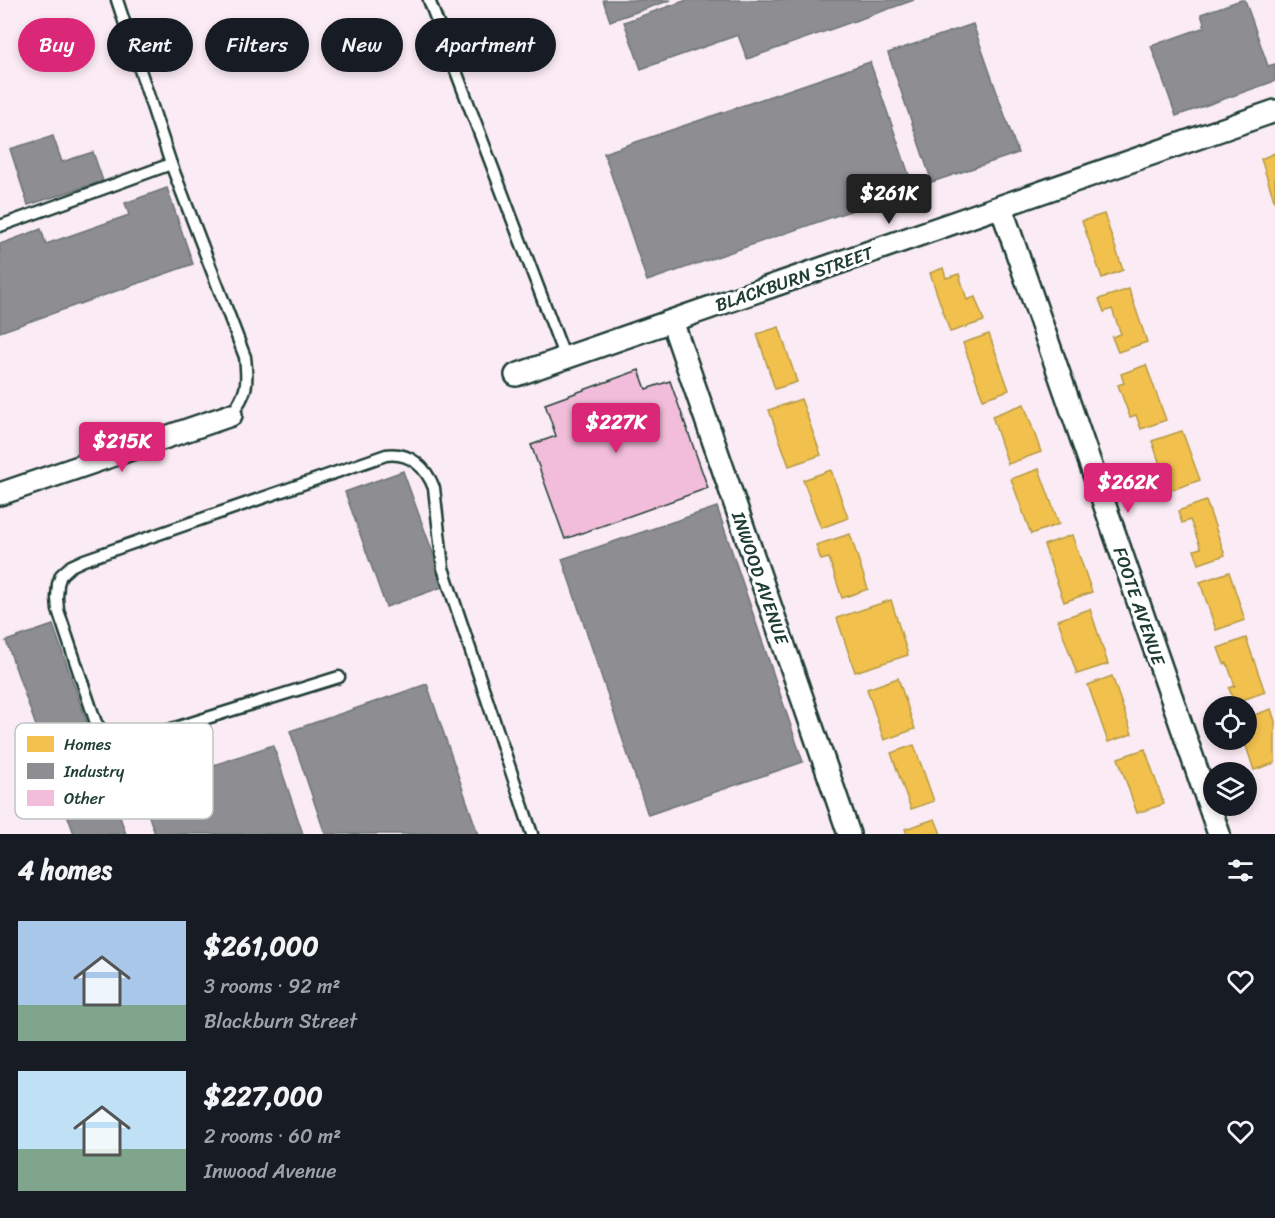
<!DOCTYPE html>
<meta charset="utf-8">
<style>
:root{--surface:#171b24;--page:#20242c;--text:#f1f3f6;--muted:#9ea1a6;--accent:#db2777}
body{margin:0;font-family:Sriracha,sans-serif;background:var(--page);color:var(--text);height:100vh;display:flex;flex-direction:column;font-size:22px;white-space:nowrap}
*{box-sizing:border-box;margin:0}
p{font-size:20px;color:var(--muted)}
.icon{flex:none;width:33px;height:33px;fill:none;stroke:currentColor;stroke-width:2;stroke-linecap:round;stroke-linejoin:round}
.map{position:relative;height:834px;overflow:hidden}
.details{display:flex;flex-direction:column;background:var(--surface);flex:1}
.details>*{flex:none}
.top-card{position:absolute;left:18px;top:18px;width:600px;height:54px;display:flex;gap:12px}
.controls{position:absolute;left:1203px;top:696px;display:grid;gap:12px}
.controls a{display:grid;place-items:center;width:54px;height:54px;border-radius:50%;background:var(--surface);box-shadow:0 3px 9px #0003;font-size:30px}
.price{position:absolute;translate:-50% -51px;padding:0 14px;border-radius:6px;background:var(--accent);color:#fff;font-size:20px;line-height:39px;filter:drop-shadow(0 2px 3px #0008)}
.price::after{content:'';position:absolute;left:50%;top:36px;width:18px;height:14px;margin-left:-9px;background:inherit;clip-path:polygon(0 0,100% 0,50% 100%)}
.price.selected{background:#222;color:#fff}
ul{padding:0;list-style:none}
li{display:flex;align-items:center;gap:18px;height:150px;padding:0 18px}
li span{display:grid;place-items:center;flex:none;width:168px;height:120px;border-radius:0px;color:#555}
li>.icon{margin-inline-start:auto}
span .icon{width:72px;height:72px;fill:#fffc;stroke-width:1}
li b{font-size:26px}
h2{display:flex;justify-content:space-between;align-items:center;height:72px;padding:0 18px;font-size:26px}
.tag{padding:0 21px;border-radius:27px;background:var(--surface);box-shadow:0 3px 9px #0003;font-size:21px;line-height:54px}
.tag.selected{background:var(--accent);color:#fff}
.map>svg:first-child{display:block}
.homes{fill:#f2c14e;stroke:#b39946;stroke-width:1.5}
.industry{fill:#8d8d92;stroke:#6c7576;stroke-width:1.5}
.building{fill:#f1bdda;stroke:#1f3d34;stroke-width:1.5}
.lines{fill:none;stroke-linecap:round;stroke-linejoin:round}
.lane-casing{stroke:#1f3d34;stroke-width:15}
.street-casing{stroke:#1f3d34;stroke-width:26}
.lane{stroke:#fff;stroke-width:10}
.street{stroke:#fff;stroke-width:21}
.labels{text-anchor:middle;stroke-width:6;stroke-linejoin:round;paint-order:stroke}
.street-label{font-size:18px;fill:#1f3d34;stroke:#fff}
.key{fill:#fff;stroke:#bcc5c2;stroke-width:1.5}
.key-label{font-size:16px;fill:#1f3d34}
</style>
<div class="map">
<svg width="1275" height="834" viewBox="0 0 1275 834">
<rect width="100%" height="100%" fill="#fbebf4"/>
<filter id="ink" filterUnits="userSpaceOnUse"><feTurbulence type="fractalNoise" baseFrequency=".0167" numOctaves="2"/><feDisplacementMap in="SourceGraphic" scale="12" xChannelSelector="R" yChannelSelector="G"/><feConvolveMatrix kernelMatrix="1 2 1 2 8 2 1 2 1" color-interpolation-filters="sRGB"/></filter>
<g filter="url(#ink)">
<g class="homes">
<polygon points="1275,153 1275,203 1261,159"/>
<polygon points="1104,214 1123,270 1102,278 1082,221"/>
<polygon points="943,268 946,278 959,274 967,300 975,297 984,321 950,332 930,273"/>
<polygon points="1129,289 1147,342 1118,352 1112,337 1121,334 1112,309 1104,312 1099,299"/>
<polygon points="779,327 797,382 775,389 757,334"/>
<polygon points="989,334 1009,390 983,399 963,343"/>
<polygon points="1146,365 1166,420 1141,429 1136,415 1130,417 1118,385 1124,383 1121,374"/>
<polygon points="801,399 821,455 789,466 769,410"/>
<polygon points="1024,404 1041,452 1008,464 992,416"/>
<polygon points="1182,431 1200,480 1169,491 1152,441"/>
<polygon points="1039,469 1059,524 1031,534 1011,479"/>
<polygon points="831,470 848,518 821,528 803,480"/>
<polygon points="1206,501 1225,555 1199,564 1194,550 1201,548 1190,520 1182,523 1178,511"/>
<polygon points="850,534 868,589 842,598 829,558 821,560 816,545"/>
<polygon points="1072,535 1092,592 1064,602 1044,545"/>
<polygon points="1229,572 1245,620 1216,630 1200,582"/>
<polygon points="891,600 908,655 855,672 837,618"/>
<polygon points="1090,609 1108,664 1077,674 1058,620"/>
<polygon points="1246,638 1265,692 1234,703 1229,688 1235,686 1227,663 1224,664 1218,648"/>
<polygon points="1112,676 1132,734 1108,742 1088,685"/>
<polygon points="898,678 915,729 884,740 867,689"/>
<polygon points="1271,709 1275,721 1275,763 1254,770 1244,740 1246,740 1246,718"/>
<polygon points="914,745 934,801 911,809 891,753"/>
<polygon points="1145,749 1164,804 1137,813 1118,758"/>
<polygon points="935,819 941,834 907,834 905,829"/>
</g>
<g class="industry">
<polygon points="603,0 671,0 610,21"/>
<polygon points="687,0 914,0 747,59 738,35 641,69 624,22"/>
<polygon points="1241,0 1245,0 1268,66 1275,64 1275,81 1176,116 1151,46 1205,27 1201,14"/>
<polygon points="973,24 1018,153 932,182 888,53"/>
<polygon points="870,62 914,189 647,281 604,153"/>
<polygon points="53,136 62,162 93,152 103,181 28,205 10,149"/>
<polygon points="167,188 193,264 0,332 0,244 41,229 46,244 129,215 125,203"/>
<polygon points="403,471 445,586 386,607 345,492"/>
<polygon points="717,507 803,762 648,815 562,559"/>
<polygon points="53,625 126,834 74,834 6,641"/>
<polygon points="427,684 478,834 325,834 290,731"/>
<polygon points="273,745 303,834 155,834 140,790"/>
</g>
<polygon class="building" points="639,370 646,389 670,381 708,488 565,539 531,445 556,436 545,404"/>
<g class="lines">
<defs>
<g id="lane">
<path d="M117,0l54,164 74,193c3,27 3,35 -14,58"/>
<polyline points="429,0 565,358"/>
<polyline points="0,226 171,164"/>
<path d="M339,677l-193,60 -22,2 -14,-2 -5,-3 -9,-11 -38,-113 -1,-12 1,-14 3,-9 10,-9 13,-6 302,-105c24,-3 40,12 48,33l9,80 89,266"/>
</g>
<g id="street">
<polyline points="1001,207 1219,834"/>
<polyline points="672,321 849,834"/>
<polyline points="516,375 1275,111"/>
<polyline points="0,494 231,415"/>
</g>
</defs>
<use href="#lane" class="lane-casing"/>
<use href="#street" class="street-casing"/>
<use href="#lane" class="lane"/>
<use href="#street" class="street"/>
</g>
</g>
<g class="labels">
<g class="street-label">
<text transform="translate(794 279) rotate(-19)" y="6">BLACKBURN STREET</text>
<text transform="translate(760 578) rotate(71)" y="6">INWOOD AVENUE</text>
<text transform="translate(1139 606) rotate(71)" y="6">FOOTE AVENUE</text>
</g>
</g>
<rect x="15" y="723" width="198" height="96" rx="9" class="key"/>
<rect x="27" y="736" width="27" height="16" fill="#f2c14e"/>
<rect x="27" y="763" width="27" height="16" fill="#8d8d92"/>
<rect x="27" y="790" width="27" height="16" fill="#f1bdda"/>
<g class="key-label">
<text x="64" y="750">Homes</text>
<text x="64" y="777">Industry</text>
<text x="64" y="804">Other</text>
</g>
</svg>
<div class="controls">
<a><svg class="icon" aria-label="locate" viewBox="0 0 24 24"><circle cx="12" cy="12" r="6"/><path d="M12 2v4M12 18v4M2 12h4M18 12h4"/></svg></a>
<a><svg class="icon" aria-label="layers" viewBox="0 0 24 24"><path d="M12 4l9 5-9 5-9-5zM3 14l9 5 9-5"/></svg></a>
</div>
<b class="price selected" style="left:889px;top:225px">$261K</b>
<b class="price" style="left:616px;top:454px">$227K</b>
<b class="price" style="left:122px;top:473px">$215K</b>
<b class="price" style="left:1128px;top:514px">$262K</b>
<div class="top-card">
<a class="tag selected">Buy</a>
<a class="tag">Rent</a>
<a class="tag">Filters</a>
<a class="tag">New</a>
<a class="tag">Apartment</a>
</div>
</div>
<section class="details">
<h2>4 homes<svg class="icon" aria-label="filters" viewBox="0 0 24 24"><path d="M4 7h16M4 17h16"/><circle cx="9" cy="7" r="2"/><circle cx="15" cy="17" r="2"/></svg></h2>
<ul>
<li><span style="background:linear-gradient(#a9c7e8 70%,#7fa58c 0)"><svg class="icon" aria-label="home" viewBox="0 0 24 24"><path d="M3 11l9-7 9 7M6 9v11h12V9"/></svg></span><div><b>$261,000</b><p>3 rooms · 92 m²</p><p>Blackburn Street</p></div><svg class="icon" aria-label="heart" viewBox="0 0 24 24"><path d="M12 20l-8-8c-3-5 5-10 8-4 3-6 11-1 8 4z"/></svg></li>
<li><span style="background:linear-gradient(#bfe0f5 65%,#7fa58c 0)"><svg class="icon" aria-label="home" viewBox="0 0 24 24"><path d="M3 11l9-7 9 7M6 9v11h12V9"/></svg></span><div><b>$227,000</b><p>2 rooms · 60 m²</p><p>Inwood Avenue</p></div><svg class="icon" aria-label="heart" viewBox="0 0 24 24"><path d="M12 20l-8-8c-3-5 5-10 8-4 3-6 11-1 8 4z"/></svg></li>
</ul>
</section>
